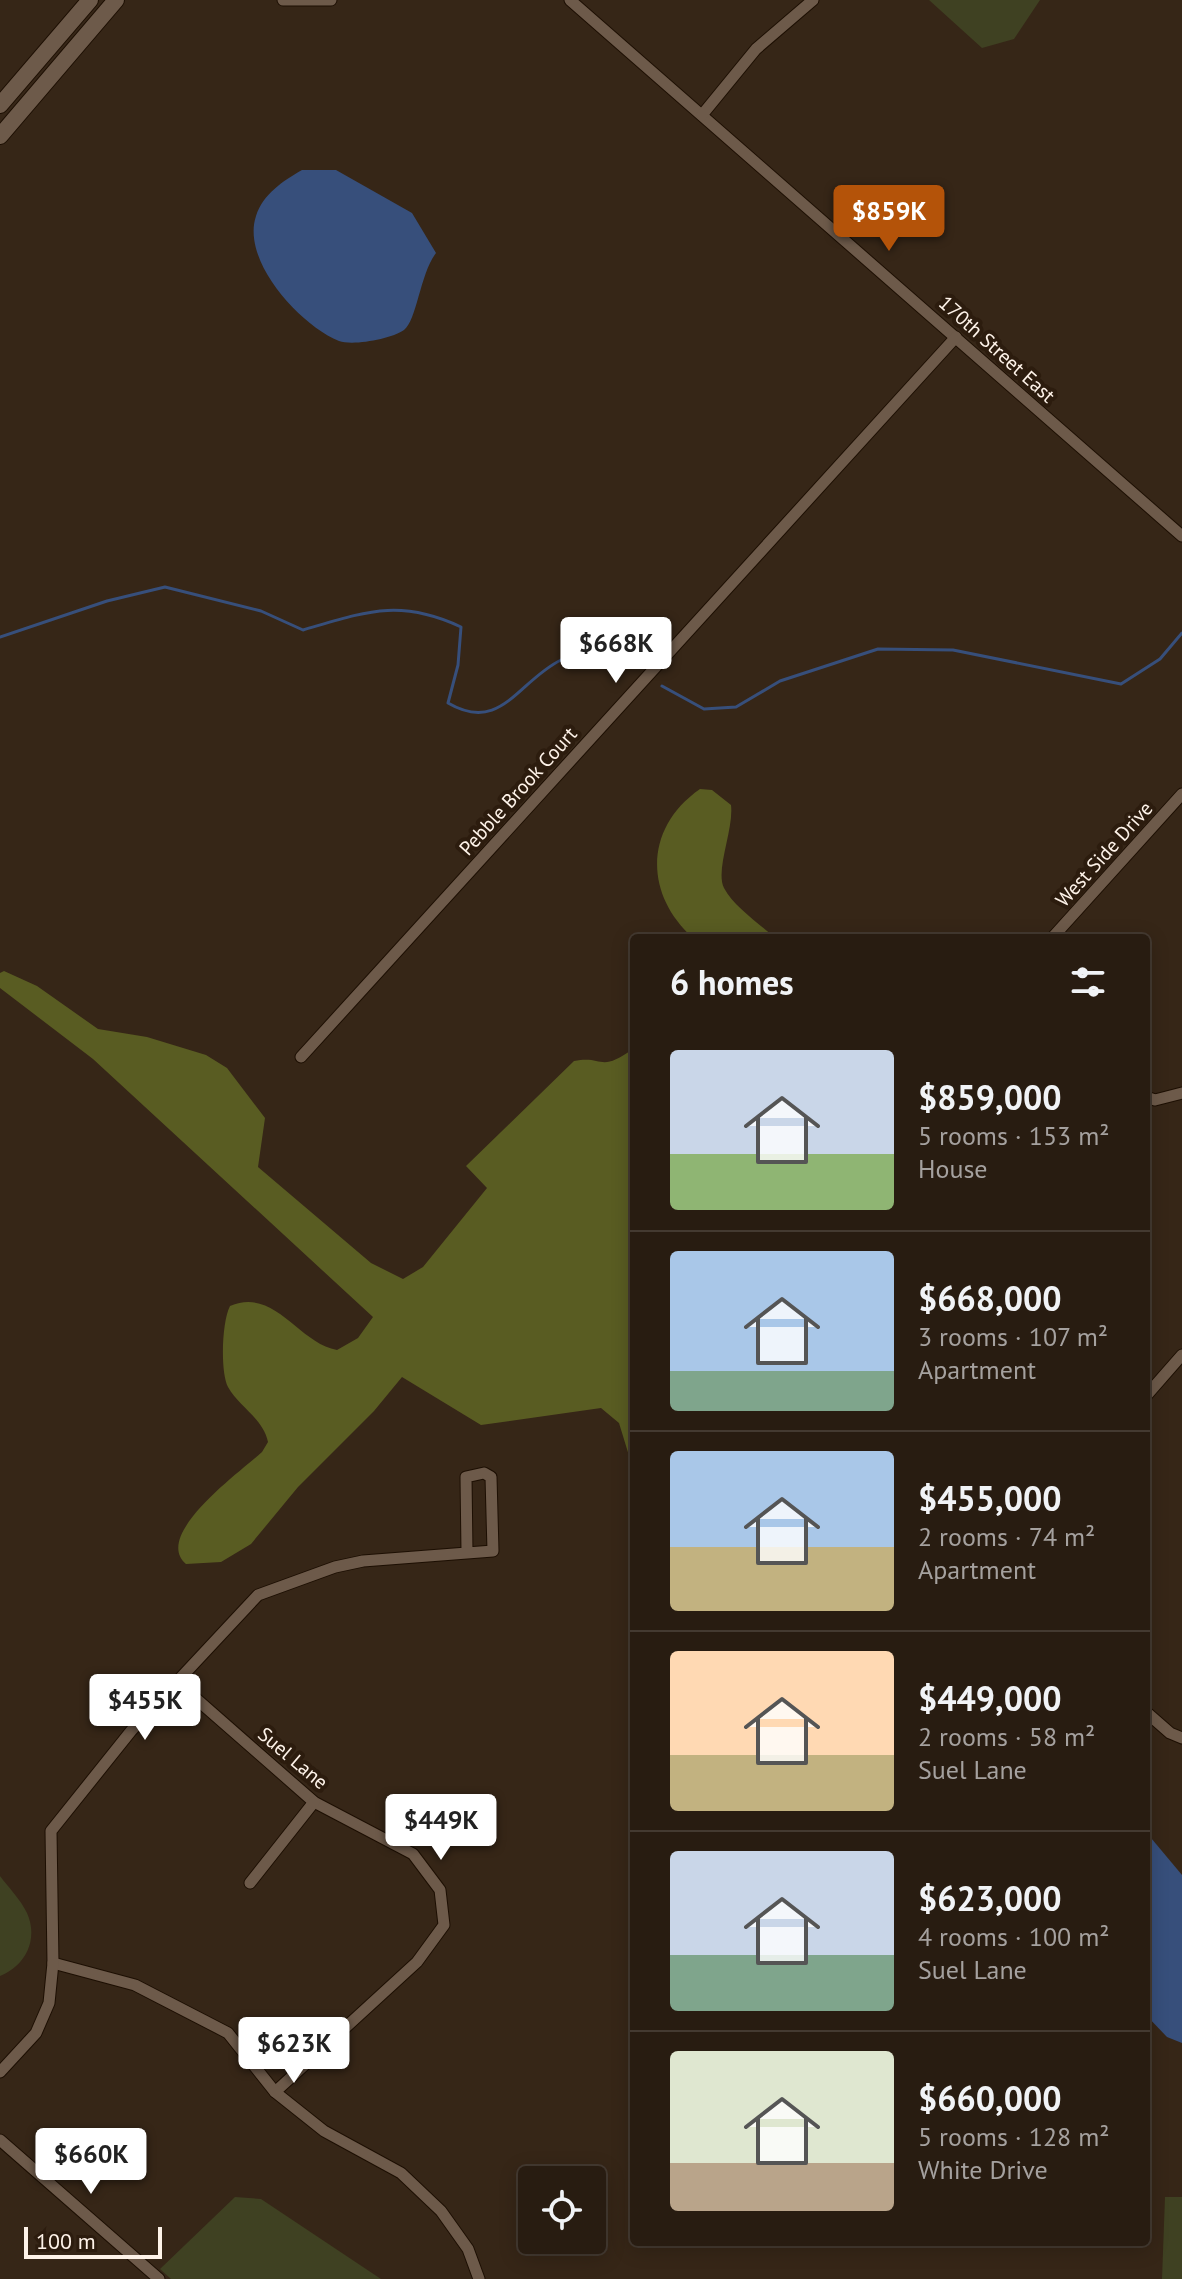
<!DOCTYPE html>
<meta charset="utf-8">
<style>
:root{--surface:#281c11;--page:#30251a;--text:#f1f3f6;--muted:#a5a19f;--line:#443a31;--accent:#b45309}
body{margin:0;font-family:"PT Sans",sans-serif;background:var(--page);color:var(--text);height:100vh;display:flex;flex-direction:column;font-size:30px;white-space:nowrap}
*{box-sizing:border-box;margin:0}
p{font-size:26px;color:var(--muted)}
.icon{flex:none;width:44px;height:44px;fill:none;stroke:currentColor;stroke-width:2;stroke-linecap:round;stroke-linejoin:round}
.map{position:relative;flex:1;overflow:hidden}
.side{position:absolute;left:630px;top:934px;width:520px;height:1312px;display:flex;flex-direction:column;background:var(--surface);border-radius:8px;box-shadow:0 4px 20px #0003,0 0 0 2px var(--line)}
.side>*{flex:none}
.fabs{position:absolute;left:518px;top:2166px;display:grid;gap:16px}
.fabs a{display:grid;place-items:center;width:88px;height:88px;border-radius:8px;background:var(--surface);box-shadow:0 4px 20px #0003,0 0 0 2px var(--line);font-size:40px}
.scale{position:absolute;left:24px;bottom:20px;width:138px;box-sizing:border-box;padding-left:8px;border:4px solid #fef3e9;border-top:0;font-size:22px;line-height:28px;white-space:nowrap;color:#fef3e9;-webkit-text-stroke:6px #2c1c0e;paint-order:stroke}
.price{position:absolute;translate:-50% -68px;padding:0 18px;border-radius:8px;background:#fff;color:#222;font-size:26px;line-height:52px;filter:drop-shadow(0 2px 4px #0008)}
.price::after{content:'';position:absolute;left:50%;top:48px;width:24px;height:18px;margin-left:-12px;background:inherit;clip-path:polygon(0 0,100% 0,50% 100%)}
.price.selected{background:var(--accent);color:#fff}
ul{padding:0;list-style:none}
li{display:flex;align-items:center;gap:24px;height:200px;padding:0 40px}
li+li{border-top:2px solid var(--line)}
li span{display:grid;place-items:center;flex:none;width:224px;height:160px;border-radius:8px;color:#555}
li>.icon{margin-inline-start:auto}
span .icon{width:96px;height:96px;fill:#fffc;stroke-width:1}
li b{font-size:34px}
h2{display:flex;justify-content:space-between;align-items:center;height:96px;padding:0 40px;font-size:34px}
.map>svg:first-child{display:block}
.green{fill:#3f4122}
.forest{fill:#595c22}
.water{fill:#374f7b}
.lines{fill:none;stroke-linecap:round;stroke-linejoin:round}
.stream{stroke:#374f7b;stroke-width:3}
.minor-casing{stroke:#1d0f03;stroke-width:13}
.secondary-casing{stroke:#1d0f03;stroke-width:18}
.minor{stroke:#6d5a4a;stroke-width:11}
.secondary{stroke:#6d5a4a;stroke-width:16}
.labels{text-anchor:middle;stroke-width:8;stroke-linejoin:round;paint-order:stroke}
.street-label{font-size:20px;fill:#fef3e9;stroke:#2c1c0e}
</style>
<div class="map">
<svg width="1182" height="2279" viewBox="0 0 1182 2279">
<rect width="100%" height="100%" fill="#362617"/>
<g class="green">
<polygon points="929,0 1040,0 1014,39 982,48"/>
<path d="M0,1876c8,11 21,24 27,37 12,27 -2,53 -27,63z"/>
<polygon points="235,2197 261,2199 381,2279 171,2279 160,2269"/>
<polygon points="1165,2197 1182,2197 1182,2279 1162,2279"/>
</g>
<g class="forest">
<path d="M700,789l12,1 19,15c3,24 -16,65 -7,83 10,19 36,36 51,50h-82c-49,-44 -49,-110 7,-149z"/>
<path d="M4,971l33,15 61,43 49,8 59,18 21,13 38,50 -7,49 113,96 32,16 20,-12 64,-79 -21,-22 108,-105c30,-6 25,13 60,-13v424l-15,-49 -18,-15 -120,17 -79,-48 -28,34 -76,76 -47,57 -30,18 -35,2c-34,-29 54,-92 76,-112l6,-10c-5,-24 -29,-35 -40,-55 -8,-16 -6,-66 2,-81 45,-19 68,37 107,44l21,-12 15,-21 -280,-258 -93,-71v-15z"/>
</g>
<g class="water">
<path d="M302,170h34l76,43 24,40c-16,21 -19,67 -32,77 -13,9 -51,16 -65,11 -39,-16 -98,-80 -83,-125 7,-22 27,-35 46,-46z"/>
<polygon points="1146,1832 1182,1875 1182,2043 1167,2037 1146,2015"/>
</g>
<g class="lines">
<g class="stream">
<path d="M0,637l107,-36 58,-14 96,24 42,19c62,-18 96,-32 158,-3l-3,38 -10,38c53,31 70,-22 113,-43 23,-11 48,-12 74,-11"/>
<polyline points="662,686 704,709 736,707 780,681 878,649 953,650 1121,684 1160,659 1182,633"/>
</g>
<defs>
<g id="minor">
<polyline points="283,0 331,0"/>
<polyline points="570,0 1182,536"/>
<polyline points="702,115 756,49 813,0"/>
<polyline points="1052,938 1182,794"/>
<polyline points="301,1057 956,337"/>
<polyline points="1146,1097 1155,1100 1182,1093"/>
<polyline points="1146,1396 1182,1355"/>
<polyline points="177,1682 314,1802 413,1854 440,1890 444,1925 417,1962 275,2092"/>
<polyline points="1146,1712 1170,1733 1182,1738"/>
<polyline points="250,1883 314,1802"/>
<polyline points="53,1963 135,1985 228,2033 275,2092 324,2131 401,2173 441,2211 468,2249 479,2279"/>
<polyline points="0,2072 36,2033 49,2003 53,1963 51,1831 131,1731 258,1595 335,1567 363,1561 493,1551 491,1477 484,1473 466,1477 467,1552"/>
<polyline points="0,2140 159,2279"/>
</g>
<g id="secondary">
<polyline points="0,105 90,0"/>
<polyline points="0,136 116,0"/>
</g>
</defs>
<use href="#minor" class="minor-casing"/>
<use href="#secondary" class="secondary-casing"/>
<use href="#minor" class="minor"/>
<use href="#secondary" class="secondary"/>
</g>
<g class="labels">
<g class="street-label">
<text transform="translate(997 349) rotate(42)" y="7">170th Street East</text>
<text transform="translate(518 791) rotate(-48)" y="7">Pebble Brook Court</text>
<text transform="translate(1104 854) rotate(-48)" y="7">West Side Drive</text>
<text transform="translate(293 1758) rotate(40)" y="7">Suel Lane</text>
</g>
</g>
</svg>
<div class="fabs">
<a><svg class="icon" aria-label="locate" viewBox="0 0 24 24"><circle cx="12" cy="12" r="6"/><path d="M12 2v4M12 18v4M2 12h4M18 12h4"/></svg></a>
</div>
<div class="scale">100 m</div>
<b class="price selected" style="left:889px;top:253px">$859K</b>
<b class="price" style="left:616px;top:685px">$668K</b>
<b class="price" style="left:145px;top:1742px">$455K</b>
<b class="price" style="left:441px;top:1862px">$449K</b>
<b class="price" style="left:294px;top:2085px">$623K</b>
<b class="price" style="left:91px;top:2196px">$660K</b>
<section class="side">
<h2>6 homes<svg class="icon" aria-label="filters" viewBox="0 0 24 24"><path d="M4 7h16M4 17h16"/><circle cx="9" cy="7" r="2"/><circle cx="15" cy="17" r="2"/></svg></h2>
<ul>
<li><span style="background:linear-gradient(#c9d6e8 65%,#8fb573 0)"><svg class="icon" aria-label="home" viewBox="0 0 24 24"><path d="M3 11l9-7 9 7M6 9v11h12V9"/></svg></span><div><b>$859,000</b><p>5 rooms · 153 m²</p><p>House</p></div></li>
<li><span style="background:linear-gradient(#a9c7e8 75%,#7fa58c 0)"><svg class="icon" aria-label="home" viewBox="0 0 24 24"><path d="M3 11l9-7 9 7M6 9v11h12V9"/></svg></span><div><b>$668,000</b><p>3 rooms · 107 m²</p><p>Apartment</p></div></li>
<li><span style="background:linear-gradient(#a9c7e8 60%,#c2b280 0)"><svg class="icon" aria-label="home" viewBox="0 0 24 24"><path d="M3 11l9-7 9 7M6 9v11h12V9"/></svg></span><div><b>$455,000</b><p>2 rooms · 74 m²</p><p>Apartment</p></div></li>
<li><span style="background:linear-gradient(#ffd9b3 65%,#c2b280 0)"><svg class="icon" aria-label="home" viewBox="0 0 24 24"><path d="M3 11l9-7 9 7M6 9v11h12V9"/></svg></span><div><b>$449,000</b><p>2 rooms · 58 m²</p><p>Suel Lane</p></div></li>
<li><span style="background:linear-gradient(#c9d6e8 65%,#7fa58c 0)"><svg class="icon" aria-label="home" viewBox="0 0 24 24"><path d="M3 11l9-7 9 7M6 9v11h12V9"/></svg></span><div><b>$623,000</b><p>4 rooms · 100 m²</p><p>Suel Lane</p></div></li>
<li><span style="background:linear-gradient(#dfe7d0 70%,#b9a48a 0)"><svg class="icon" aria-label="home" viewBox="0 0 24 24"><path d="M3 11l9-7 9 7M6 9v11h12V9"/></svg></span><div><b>$660,000</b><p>5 rooms · 128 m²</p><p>White Drive</p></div></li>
</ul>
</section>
</div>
